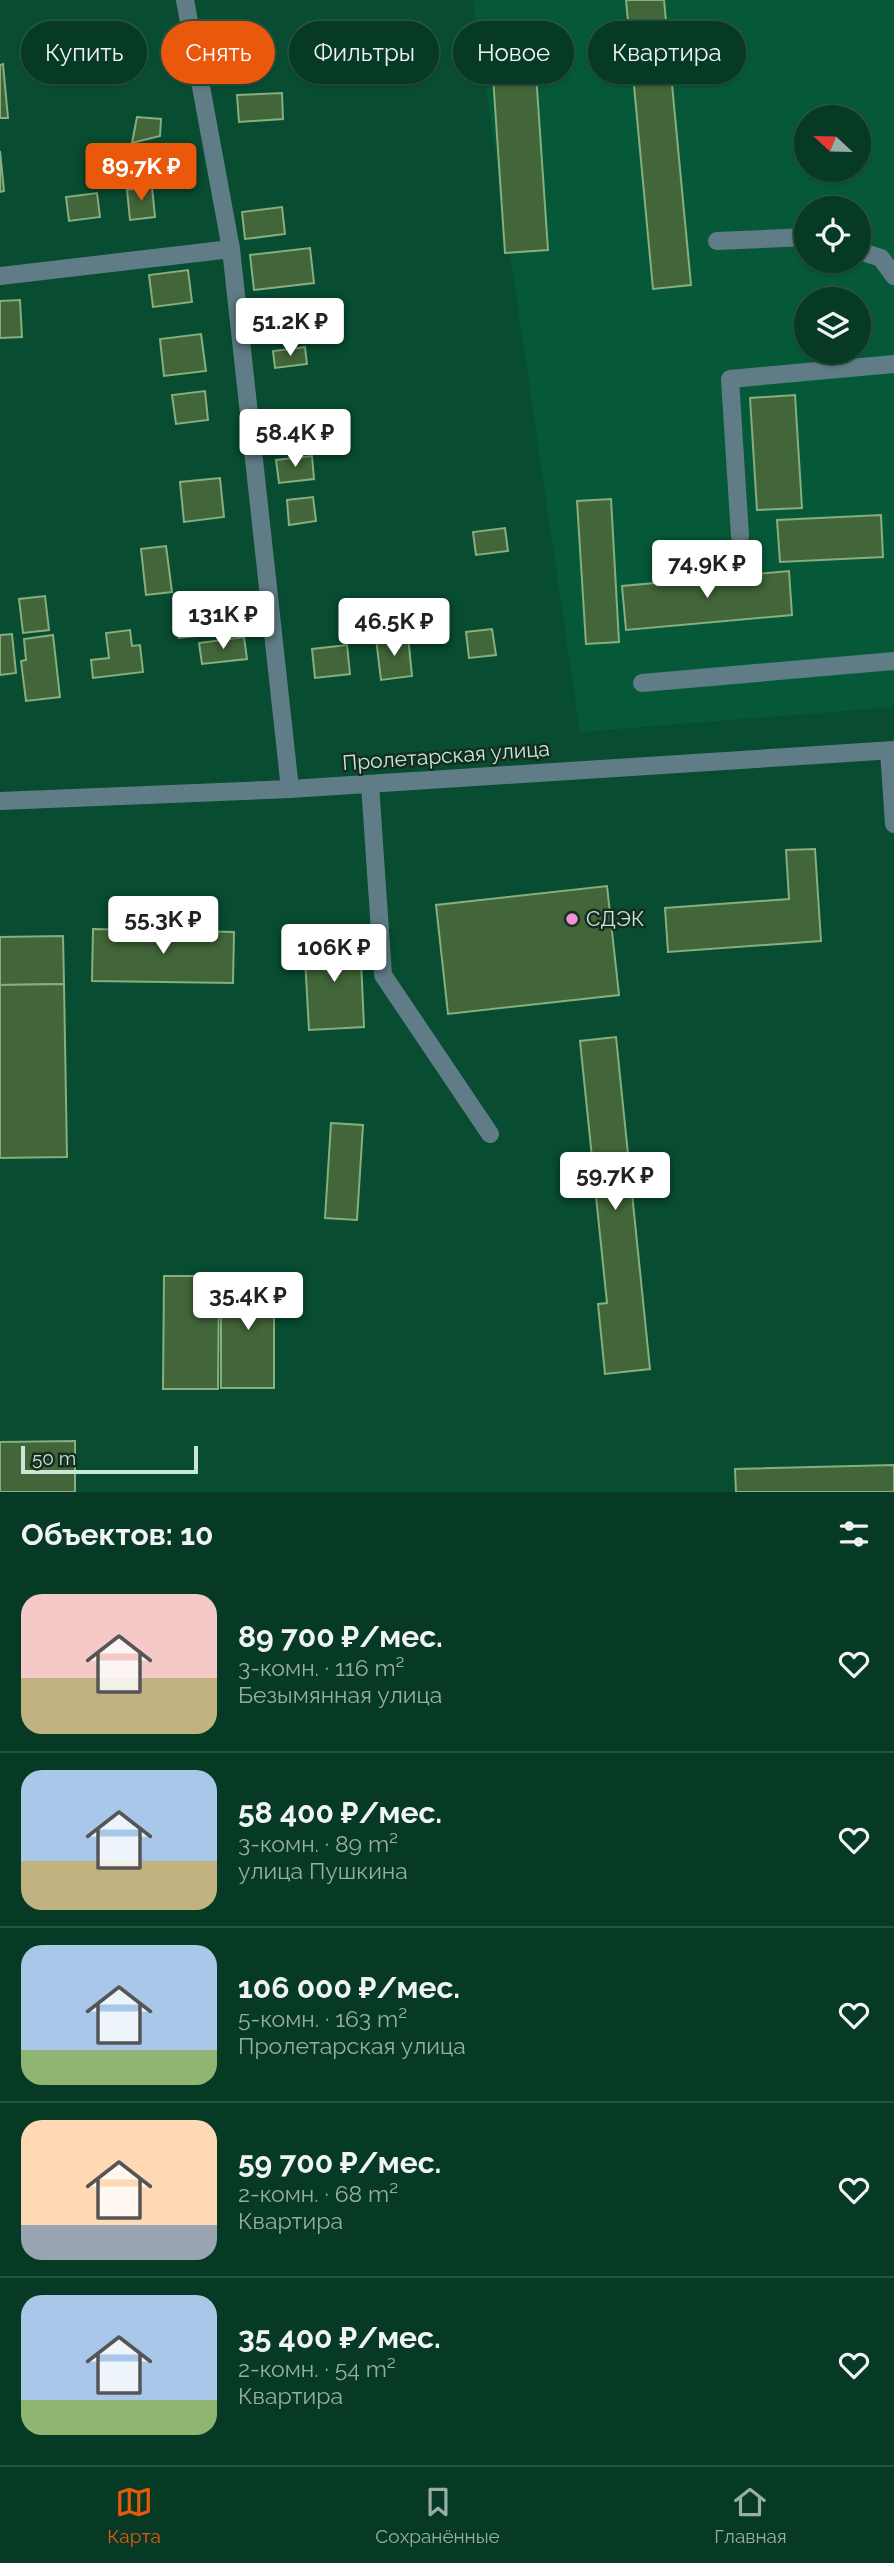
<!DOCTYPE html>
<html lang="ru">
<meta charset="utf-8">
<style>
:root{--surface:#063a25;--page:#0f412d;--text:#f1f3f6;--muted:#98ada7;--line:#275442;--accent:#ea580c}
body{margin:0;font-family:Raleway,sans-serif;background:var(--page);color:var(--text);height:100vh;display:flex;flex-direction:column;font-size:26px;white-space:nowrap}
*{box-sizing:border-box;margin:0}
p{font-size:23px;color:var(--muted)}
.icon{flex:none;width:38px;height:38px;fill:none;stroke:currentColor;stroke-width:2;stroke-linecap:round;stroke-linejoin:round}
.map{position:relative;height:1492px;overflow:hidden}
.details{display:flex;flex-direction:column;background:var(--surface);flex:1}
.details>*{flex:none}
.guide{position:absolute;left:21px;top:21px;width:852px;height:63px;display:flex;gap:14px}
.needle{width:46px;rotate:292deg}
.buttons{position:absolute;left:794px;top:105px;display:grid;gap:14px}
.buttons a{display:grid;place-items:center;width:77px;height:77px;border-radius:50%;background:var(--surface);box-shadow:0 2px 5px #0004,0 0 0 2px var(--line);font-size:35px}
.scale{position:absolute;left:21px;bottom:18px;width:177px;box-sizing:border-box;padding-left:7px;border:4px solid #c8e7d5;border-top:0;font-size:19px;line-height:24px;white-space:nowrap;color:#c8e7d5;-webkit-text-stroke:5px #142d20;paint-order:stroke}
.price{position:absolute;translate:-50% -60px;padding:0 16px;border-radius:7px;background:#fff;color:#222;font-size:23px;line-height:46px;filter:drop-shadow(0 2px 4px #0008)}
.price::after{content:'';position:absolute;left:50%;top:42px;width:21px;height:16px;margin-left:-10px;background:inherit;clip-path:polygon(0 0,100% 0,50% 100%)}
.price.current{background:var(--accent);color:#fff}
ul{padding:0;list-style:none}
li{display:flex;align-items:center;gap:21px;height:175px;padding:0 21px}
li+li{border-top:2px solid var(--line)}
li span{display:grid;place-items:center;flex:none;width:196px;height:140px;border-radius:21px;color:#555}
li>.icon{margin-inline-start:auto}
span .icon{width:84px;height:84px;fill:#fffc;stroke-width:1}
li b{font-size:30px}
h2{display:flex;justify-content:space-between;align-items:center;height:84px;padding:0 21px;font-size:30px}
.chip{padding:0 24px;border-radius:32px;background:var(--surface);box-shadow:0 2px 5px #0004,0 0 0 2px var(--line);font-size:24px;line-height:63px}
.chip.current{background:var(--accent);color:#fff}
.tab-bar{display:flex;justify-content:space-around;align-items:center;height:98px;border-top:2px solid var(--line);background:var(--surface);font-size:19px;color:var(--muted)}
.tab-bar a{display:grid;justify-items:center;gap:4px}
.tab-bar .current{color:var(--accent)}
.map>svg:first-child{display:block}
.built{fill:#065938;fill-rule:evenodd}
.building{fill:#426639;stroke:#87ae7e;stroke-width:2}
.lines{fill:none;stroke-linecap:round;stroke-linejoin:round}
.minor{stroke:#607d87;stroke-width:18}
.poi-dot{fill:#f391d5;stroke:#142d20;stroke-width:2.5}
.labels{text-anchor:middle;stroke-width:5;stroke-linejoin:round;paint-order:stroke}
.street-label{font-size:21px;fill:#c8e7d5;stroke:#142d20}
.poi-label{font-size:21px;fill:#c8e7d5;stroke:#142d20;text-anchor:start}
</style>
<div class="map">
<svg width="894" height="1492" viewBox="0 0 894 1492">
<rect width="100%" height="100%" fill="#084d31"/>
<path class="built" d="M473,0h421v707l-314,25zM807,117h52v53h-52zM807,208h52v53h-52zM807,299h52v53h-52z"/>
<g class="building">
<polygon points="626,0 664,0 691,285 653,289"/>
<polygon points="535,59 548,250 505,253 492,62"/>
<polygon points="3,64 8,118 0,118 0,65"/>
<polygon points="282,93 283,119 239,122 237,95"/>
<polygon points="137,117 161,119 160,136 132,143"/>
<polygon points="0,151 4,191 0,192"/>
<polygon points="152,187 155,217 130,220 127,190"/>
<polygon points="97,193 100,217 69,221 66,197"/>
<polygon points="282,207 285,234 245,239 242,212"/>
<polygon points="310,248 314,283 254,290 250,255"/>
<polygon points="188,270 192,302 153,307 149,275"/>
<polygon points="20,300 22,337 0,338 0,301"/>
<polygon points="201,334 206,371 164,376 160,339"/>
<polygon points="305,347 307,364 275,368 273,351"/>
<polygon points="205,391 208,420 176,424 172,395"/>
<polygon points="795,395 802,508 757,510 750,398"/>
<polygon points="312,456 314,479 279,483 276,460"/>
<polygon points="220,478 224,517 184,522 180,482"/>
<polygon points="313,497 316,521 289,525 287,500"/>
<polygon points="611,499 619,642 586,644 577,501"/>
<polygon points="881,515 883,557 780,562 777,520"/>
<polygon points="505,528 508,551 476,555 473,532"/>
<polygon points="166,546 172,592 146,595 141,549"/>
<polygon points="789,571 792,615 626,630 622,586"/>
<polygon points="235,592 240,631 179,638 175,599"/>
<polygon points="45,596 49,630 23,633 19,599"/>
<polygon points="492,629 496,655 469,658 466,632"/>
<polygon points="130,630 132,646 140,645 143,672 93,678 91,660 109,658 106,633"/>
<polygon points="12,634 16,673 0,675 0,635"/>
<polygon points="53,635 60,697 26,701 21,661 26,660 24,639"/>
<polygon points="408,636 412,676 381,680 376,639"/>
<polygon points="244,637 247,659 202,664 199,643"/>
<polygon points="347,645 350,674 315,678 312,649"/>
<polygon points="815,849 821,941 668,952 665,908 789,899 786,850"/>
<polygon points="607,886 619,995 448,1014 436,905"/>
<polygon points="93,929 234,932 233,983 92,981"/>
<polygon points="63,936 64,984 0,985 0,937"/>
<polygon points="360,938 364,1027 309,1030 304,941"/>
<polygon points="64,984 67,1157 0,1158 0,985"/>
<polygon points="616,1037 650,1369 605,1374 598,1304 607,1303 580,1041"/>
<polygon points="331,1123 363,1125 357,1220 325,1218"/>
<polygon points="164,1276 219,1276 218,1389 163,1389"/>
<rect x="221" y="1276" width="53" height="112"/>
<polygon points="75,1441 75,1492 0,1492 0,1442"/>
<polygon points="894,1465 894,1492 736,1492 735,1469"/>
</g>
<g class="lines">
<g class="minor">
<polyline points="185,0 231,249 290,789"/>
<polyline points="717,241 807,237"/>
<polyline points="859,251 881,258 894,276"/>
<polyline points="0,276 231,249"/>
<polyline points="740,536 730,379 894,364"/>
<polyline points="642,683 894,661"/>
<polyline points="889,751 894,824"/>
<polyline points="370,784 383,975 490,1134"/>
<polyline points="0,801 290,789 894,750"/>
</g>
</g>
<circle class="poi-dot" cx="572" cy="919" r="7"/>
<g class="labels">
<g class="street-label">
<text transform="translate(446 756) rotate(-4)" y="7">Пролетарская улица</text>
</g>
<g class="poi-label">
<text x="586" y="926">СДЭК</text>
</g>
</g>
</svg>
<div class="buttons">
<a><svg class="needle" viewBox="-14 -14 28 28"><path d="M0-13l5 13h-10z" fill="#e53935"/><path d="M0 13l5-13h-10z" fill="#98ada7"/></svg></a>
<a><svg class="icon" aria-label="locate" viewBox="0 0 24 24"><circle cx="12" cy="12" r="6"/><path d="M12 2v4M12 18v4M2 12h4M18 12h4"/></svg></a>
<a><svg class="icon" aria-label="layers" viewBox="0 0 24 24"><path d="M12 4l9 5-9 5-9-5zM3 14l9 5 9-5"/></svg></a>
</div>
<div class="scale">50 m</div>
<b class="price current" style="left:141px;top:203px">89.7K ₽</b>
<b class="price" style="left:290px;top:358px">51.2K ₽</b>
<b class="price" style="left:295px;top:469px">58.4K ₽</b>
<b class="price" style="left:707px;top:600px">74.9K ₽</b>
<b class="price" style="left:223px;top:651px">131K ₽</b>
<b class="price" style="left:394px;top:658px">46.5K ₽</b>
<b class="price" style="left:163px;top:956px">55.3K ₽</b>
<b class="price" style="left:334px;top:984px">106K ₽</b>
<b class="price" style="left:615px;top:1212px">59.7K ₽</b>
<b class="price" style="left:248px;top:1332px">35.4K ₽</b>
<div class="guide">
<a class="chip">Купить</a>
<a class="chip current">Снять</a>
<a class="chip">Фильтры</a>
<a class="chip">Новое</a>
<a class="chip">Квартира</a>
</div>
</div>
<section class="details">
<h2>Объектов: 10<svg class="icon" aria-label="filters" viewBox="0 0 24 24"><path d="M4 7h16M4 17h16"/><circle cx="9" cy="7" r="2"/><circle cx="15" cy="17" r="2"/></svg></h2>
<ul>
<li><span style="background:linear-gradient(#f6c9c9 60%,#c2b280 0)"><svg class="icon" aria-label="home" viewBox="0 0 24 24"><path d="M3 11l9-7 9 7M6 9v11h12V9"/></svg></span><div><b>89 700 ₽/мес.</b><p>3-комн. · 116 m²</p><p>Безымянная улица</p></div><svg class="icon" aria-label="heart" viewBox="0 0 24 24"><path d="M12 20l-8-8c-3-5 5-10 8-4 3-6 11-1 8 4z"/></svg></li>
<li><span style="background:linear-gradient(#a9c7e8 65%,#c2b280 0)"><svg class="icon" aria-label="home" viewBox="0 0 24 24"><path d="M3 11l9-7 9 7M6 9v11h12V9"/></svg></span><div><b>58 400 ₽/мес.</b><p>3-комн. · 89 m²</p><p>улица Пушкина</p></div><svg class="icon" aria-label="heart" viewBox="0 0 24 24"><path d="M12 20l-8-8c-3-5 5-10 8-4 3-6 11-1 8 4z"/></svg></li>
<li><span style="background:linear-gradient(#a9c7e8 75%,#8fb573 0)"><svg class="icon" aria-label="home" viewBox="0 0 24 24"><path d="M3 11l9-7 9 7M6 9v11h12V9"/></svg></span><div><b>106 000 ₽/мес.</b><p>5-комн. · 163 m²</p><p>Пролетарская улица</p></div><svg class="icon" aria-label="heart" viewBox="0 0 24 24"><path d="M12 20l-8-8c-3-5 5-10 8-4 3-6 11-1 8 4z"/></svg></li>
<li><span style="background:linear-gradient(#ffd9b3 75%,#9aa5b1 0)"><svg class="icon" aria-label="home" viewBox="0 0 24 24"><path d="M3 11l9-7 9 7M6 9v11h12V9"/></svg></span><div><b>59 700 ₽/мес.</b><p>2-комн. · 68 m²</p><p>Квартира</p></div><svg class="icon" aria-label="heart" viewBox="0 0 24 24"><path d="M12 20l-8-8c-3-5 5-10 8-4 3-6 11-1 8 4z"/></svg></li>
<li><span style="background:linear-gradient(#a9c7e8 75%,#8fb573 0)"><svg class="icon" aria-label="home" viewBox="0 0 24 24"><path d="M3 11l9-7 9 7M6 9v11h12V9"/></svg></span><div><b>35 400 ₽/мес.</b><p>2-комн. · 54 m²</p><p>Квартира</p></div><svg class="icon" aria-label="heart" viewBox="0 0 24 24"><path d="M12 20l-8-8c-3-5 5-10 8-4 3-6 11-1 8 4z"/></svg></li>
</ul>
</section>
<nav class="tab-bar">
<a class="current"><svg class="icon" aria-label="map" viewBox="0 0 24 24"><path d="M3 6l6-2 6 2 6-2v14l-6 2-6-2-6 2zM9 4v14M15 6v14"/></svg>Карта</a>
<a><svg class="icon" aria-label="saved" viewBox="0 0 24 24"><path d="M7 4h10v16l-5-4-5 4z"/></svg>Сохранённые</a>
<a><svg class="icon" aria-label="home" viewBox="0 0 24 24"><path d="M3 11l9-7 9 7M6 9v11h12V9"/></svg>Главная</a>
</nav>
